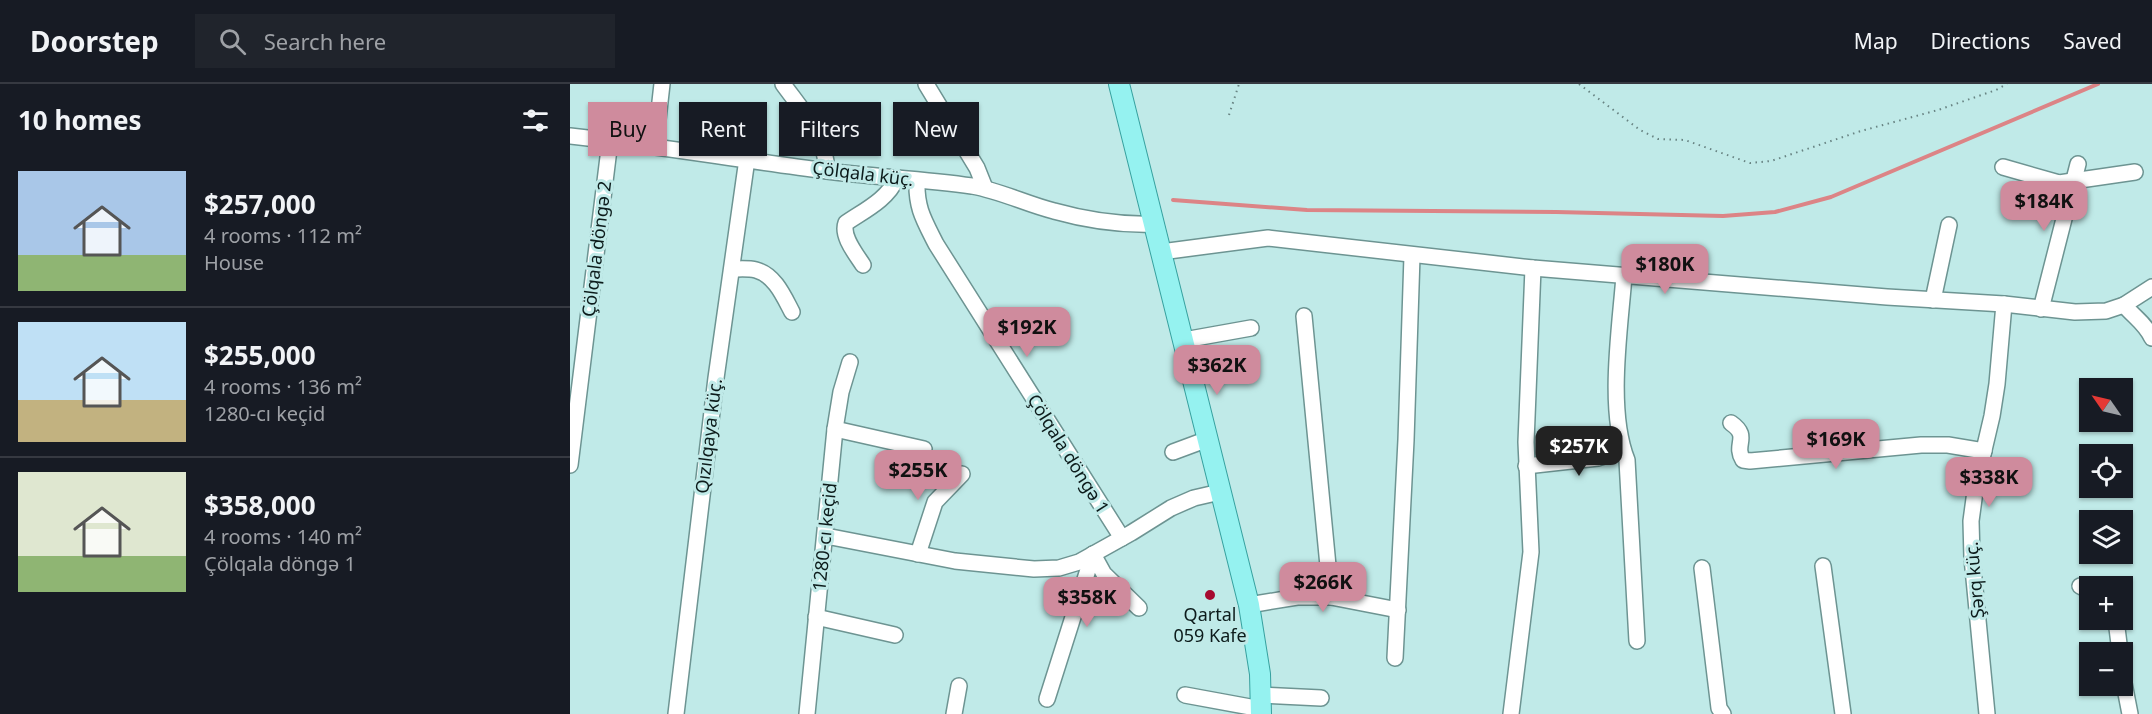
<!DOCTYPE html>
<meta charset="utf-8">
<style>
:root{--surface:#171b24;--page:#20242c;--text:#f1f3f6;--muted:#9ea1a6;--line:#363941;--accent:#cf8b9d}
body{margin:0;font-family:"Noto Sans",sans-serif;background:var(--page);color:var(--text);height:100vh;display:flex;flex-direction:column;font-size:22px;white-space:nowrap}
*{box-sizing:border-box;margin:0}
p{font-size:20px;color:var(--muted)}
.icon{flex:none;width:33px;height:33px;fill:none;stroke:currentColor;stroke-width:2;stroke-linecap:round;stroke-linejoin:round}
.map{position:relative;flex:1;overflow:hidden}
.side{display:flex;flex-direction:column;background:var(--surface);width:570px}
.side>*{flex:none}
.banner{position:absolute;left:18px;top:18px;width:570px;height:54px;display:flex;gap:12px}
.needle{width:39px;rotate:304deg}
.controls{position:absolute;left:1509px;top:294px;display:grid;gap:12px}
.controls a{display:grid;place-items:center;width:54px;height:54px;border-radius:0px;background:var(--surface);box-shadow:0 2px 4px #0004;font-size:30px}
.price{position:absolute;translate:-50% -51px;padding:0 14px;border-radius:12px;background:var(--accent);color:#111;font-size:20px;line-height:39px;filter:drop-shadow(0 2px 3px #0008)}
.price::after{content:'';position:absolute;left:50%;top:36px;width:18px;height:14px;margin-left:-9px;background:inherit;clip-path:polygon(0 0,100% 0,50% 100%)}
.price.selected{background:#222;color:#fff}
ul{padding:0;list-style:none}
li{display:flex;align-items:center;gap:18px;height:150px;padding:0 18px}
li+li{border-top:2px solid var(--line)}
li span{display:grid;place-items:center;flex:none;width:168px;height:120px;border-radius:0px;color:#555}
li>.icon{margin-inline-start:auto}
span .icon{width:72px;height:72px;fill:#fffc;stroke-width:1}
li b{font-size:26px}
h2{display:flex;justify-content:space-between;align-items:center;height:72px;padding:0 18px;font-size:26px}
.tag{padding:0 21px;border-radius:0px;background:var(--surface);box-shadow:0 2px 4px #0004;font-size:21px;line-height:54px}
.tag.selected{background:var(--accent);color:#111}
header{display:flex;align-items:center;gap:36px;box-sizing:border-box;height:84px;padding:0 30px;background:var(--surface);border-bottom:2px solid var(--line)}
header strong{font-size:28px}
nav{display:flex;gap:33px;margin-inline-start:auto;font-size:21px}
.search{width:420px;height:54px;background:var(--page);display:flex;align-items:center;gap:15px;box-sizing:border-box;padding:0 21px;border-radius:0px;color:var(--muted);font-size:22px}
main{display:flex;flex:1;min-height:0}
.map>svg:first-child{display:block}
.lines{fill:none;stroke-linecap:round;stroke-linejoin:round}
.stream{stroke:#dc8486;stroke-width:4}
.minor-casing{stroke:#6d9492;stroke-width:18}
.major-casing{stroke:#37a19f;stroke-width:22}
.path{stroke:#688483;stroke-width:2;stroke-dasharray:1.5 4.5;stroke-linecap:butt}
.minor{stroke:#fff;stroke-width:15}
.major{stroke:#95f2f0;stroke-width:20}
.poi-dot{fill:#a60b30;stroke:#c0eae8;stroke-width:2}
.labels{text-anchor:middle;stroke-width:6;stroke-linejoin:round;paint-order:stroke}
.street-label{font-size:18px;fill:#0c1b1b;stroke:#c0eae8}
.poi-label{font-size:18px;fill:#0c1b1b;stroke:#c0eae8}
</style>
<header>
<strong>Doorstep</strong>
<div class="search"><svg class="icon" aria-label="search" viewBox="0 0 24 24"><circle cx="10" cy="10" r="6"/><path d="M15 15l6 6"/></svg>Search here</div>
<nav><a>Map</a><a>Directions</a><a>Saved</a></nav>
</header>
<main>
<section class="side">
<h2>10 homes<svg class="icon" aria-label="filters" viewBox="0 0 24 24"><path d="M4 7h16M4 17h16"/><circle cx="9" cy="7" r="2"/><circle cx="15" cy="17" r="2"/></svg></h2>
<ul>
<li><span style="background:linear-gradient(#a9c7e8 70%,#8fb573 0)"><svg class="icon" aria-label="home" viewBox="0 0 24 24"><path d="M3 11l9-7 9 7M6 9v11h12V9"/></svg></span><div><b>$257,000</b><p>4 rooms · 112 m²</p><p>House</p></div></li>
<li><span style="background:linear-gradient(#bfe0f5 65%,#c2b280 0)"><svg class="icon" aria-label="home" viewBox="0 0 24 24"><path d="M3 11l9-7 9 7M6 9v11h12V9"/></svg></span><div><b>$255,000</b><p>4 rooms · 136 m²</p><p>1280-cı keçid</p></div></li>
<li><span style="background:linear-gradient(#dfe7d0 70%,#8fb573 0)"><svg class="icon" aria-label="home" viewBox="0 0 24 24"><path d="M3 11l9-7 9 7M6 9v11h12V9"/></svg></span><div><b>$358,000</b><p>4 rooms · 140 m²</p><p>Çölqala döngə 1</p></div></li>
</ul>
</section>
<div class="map">
<svg width="1582" height="630" viewBox="0 0 1582 630">
<rect width="100%" height="100%" fill="#c0eae8"/>
<g class="lines">
<polyline class="stream" points="603,116 737,126 986,128 1153,132 1205,128 1261,113 1528,0"/>
<defs>
<g id="minor">
<path d="M213,0c21,29 42,50 44,87"/>
<polyline points="356,0 407,84 415,104"/>
<path d="M0,52c86,10 171,24 257,35 48,6 97,8 145,15 29,5 54,18 82,25 32,9 66,14 99,13"/>
<polyline points="85,62 92,0"/>
<polyline points="1433,83 1489,99 1565,88"/>
<path d="M347,97c-1,27 7,39 19,63l186,294"/>
<polyline points="591,168 698,154 963,184 1317,213 1434,220 1505,228 1536,227 1554,221 1582,203"/>
<path d="M293,181c-7,-11 -22,-29 -17,-42 19,-13 41,-23 51,-45"/>
<path d="M162,185c7,0 16,-1 24,1 19,5 28,27 36,42"/>
<path d="M1054,192c-4,53 -17,134 3,184l10,181"/>
<polyline points="1363,216 1379,141"/>
<path d="M1554,221c10,12 21,18 28,33"/>
<polyline points="1471,225 1508,80"/>
<polyline points="734,232 761,513"/>
<polyline points="614,256 681,244"/>
<path d="M1161,339c20,14 2,21 12,37l7,1 171,-16h27l36,6"/>
<polyline points="265,345 354,365"/>
<polyline points="603,368 638,355"/>
<polyline points="0,381 40,57"/>
<polyline points="956,382 1028,374 1053,366"/>
<polyline points="256,452 385,477 464,485 489,484 509,478 561,449 601,424 624,414 650,408"/>
<polyline points="348,470 365,418 392,390"/>
<polyline points="1253,482 1273,630"/>
<polyline points="1132,484 1149,624 1153,630"/>
<polyline points="1510,502 1520,507"/>
<polyline points="679,521 727,513 761,513 828,526"/>
<polyline points="246,533 325,551"/>
<polyline points="1546,536 1550,568"/>
<polyline points="825,574 836,356 842,172"/>
<polyline points="1552,589 1560,630"/>
<polyline points="615,611 691,625"/>
<polyline points="691,611 751,614"/>
<polyline points="477,615 523,470 534,490 569,524"/>
<polyline points="106,630 146,294 177,75"/>
<polyline points="237,630 265,345 271,308 280,278"/>
<polyline points="384,630 389,602"/>
<polyline points="941,630 961,468 956,358 963,184"/>
<polyline points="1417,630 1402,474 1401,437 1406,400 1422,332 1427,300 1434,220"/>
</g>
<polyline id="major" points="549,0 679,521 690,590 691,630"/>
</defs>
<use href="#minor" class="minor-casing"/>
<use href="#major" class="major-casing"/>
<g class="path">
<polyline points="1009,0 1070,46 1088,55 1115,56 1180,79 1201,77 1291,47 1368,26 1426,6 1437,0"/>
<polyline points="659,31 669,0"/>
</g>
<use href="#minor" class="minor"/>
<use href="#major" class="major"/>
</g>
<circle class="poi-dot" cx="640" cy="511" r="6"/>
<g class="labels">
<g class="street-label">
<text transform="translate(293 90) rotate(7)" y="6">Çölqala küç.</text>
<text transform="translate(27 165) rotate(-83)" y="6">Çölqala döngə 2</text>
<text transform="translate(139 352) rotate(-83)" y="6">Qızılqaya küç.</text>
<text transform="translate(498 370) rotate(58)" y="6">Çölqala döngə 1</text>
<text transform="translate(255 453) rotate(-84)" y="6">1280-cı keçid</text>
<text transform="translate(1405 496) rotate(-95)" y="6">Şərq küç.</text>
</g>
<g class="poi-label">
<text x="640" y="537">Qartal<tspan x="640" dy="21">059 Kafe</tspan></text>
</g>
</g>
</svg>
<div class="controls">
<a><svg class="needle" viewBox="-14 -14 28 28"><path d="M0-13l5 13h-10z" fill="#e53935"/><path d="M0 13l5-13h-10z" fill="#9ea1a6"/></svg></a>
<a><svg class="icon" aria-label="locate" viewBox="0 0 24 24"><circle cx="12" cy="12" r="6"/><path d="M12 2v4M12 18v4M2 12h4M18 12h4"/></svg></a>
<a><svg class="icon" aria-label="layers" viewBox="0 0 24 24"><path d="M12 4l9 5-9 5-9-5zM3 14l9 5 9-5"/></svg></a>
<a>+</a>
<a>−</a>
</div>
<b class="price" style="left:1474px;top:148px">$184K</b>
<b class="price" style="left:1095px;top:211px">$180K</b>
<b class="price" style="left:457px;top:274px">$192K</b>
<b class="price" style="left:647px;top:312px">$362K</b>
<b class="price" style="left:1266px;top:386px">$169K</b>
<b class="price selected" style="left:1009px;top:393px">$257K</b>
<b class="price" style="left:348px;top:417px">$255K</b>
<b class="price" style="left:1419px;top:424px">$338K</b>
<b class="price" style="left:753px;top:529px">$266K</b>
<b class="price" style="left:517px;top:544px">$358K</b>
<div class="banner">
<a class="tag selected">Buy</a>
<a class="tag">Rent</a>
<a class="tag">Filters</a>
<a class="tag">New</a>
</div>
</div>
</main>
